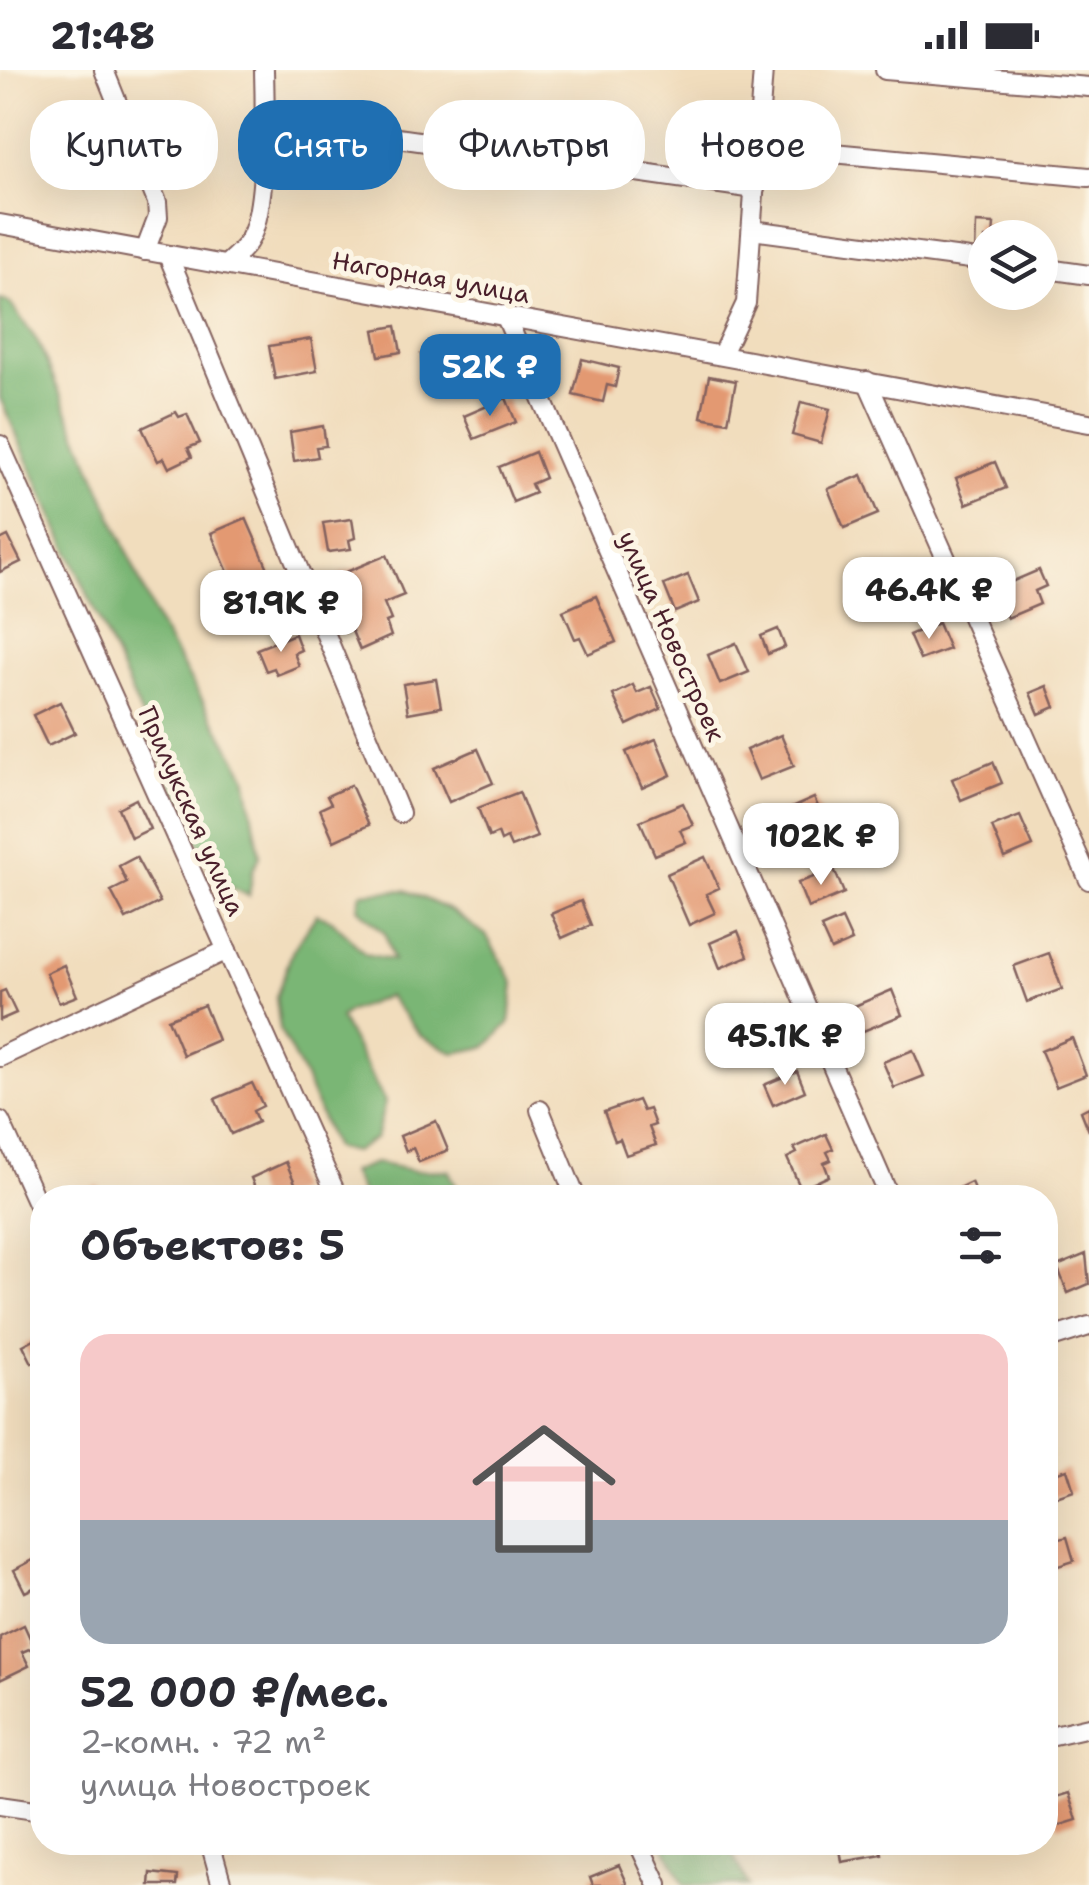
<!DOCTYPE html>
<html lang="ru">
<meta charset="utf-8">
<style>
:root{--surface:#fff;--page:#f2f2f3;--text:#2b2b33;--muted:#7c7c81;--line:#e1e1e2;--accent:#1f6fb2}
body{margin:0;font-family:"Shantell Sans",sans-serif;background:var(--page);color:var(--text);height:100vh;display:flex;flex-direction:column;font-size:38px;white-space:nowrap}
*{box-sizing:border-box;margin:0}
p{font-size:32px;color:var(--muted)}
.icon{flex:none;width:55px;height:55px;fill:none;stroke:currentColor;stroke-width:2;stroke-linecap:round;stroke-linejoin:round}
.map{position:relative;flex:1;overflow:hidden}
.panel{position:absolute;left:30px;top:1115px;width:1028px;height:670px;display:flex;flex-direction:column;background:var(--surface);border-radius:40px;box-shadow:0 10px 40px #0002}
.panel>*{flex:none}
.guide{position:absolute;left:30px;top:30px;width:1030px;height:90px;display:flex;gap:20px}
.controls{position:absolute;left:968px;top:150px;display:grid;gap:20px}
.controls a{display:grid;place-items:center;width:90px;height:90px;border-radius:50%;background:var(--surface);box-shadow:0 10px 40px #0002;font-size:50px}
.price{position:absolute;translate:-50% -85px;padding:0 22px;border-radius:20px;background:#fff;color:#222;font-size:32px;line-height:65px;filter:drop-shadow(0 2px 5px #0008)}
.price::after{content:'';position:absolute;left:50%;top:60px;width:30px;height:22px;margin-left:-15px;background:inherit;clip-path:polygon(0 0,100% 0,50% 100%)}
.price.active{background:var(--accent);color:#fff}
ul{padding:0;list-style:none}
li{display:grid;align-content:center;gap:20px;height:530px;padding:0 50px}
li+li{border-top:2px solid var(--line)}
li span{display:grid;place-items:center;height:310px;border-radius:30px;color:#555}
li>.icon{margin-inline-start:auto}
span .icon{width:180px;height:180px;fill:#fffc;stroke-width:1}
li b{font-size:42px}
h2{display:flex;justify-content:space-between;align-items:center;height:120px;padding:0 50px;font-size:42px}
.tag{padding:0 35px;border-radius:40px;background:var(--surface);box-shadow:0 10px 40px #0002;font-size:35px;line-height:90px}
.tag.active{background:var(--accent);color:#fff}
.status{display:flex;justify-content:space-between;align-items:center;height:70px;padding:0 50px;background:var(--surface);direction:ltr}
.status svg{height:28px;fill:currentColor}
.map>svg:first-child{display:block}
.forest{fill:#7ab674;stroke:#626a50;stroke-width:2.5}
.building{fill:#e39972}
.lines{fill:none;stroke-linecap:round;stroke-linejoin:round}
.street-casing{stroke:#84625e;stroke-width:22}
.street{stroke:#fff;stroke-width:18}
.labels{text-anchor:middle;stroke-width:10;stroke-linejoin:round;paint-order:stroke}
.street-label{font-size:25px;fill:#4a1f2b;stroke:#fcf5e5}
</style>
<div class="status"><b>21:48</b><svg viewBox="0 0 49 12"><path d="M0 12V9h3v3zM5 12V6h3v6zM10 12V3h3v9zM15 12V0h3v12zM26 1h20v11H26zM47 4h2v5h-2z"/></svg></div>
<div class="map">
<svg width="1089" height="1815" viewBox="0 0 1089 1815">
<rect width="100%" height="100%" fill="#fcf5e5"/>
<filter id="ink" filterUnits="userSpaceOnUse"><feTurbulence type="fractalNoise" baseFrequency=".01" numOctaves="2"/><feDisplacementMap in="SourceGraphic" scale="20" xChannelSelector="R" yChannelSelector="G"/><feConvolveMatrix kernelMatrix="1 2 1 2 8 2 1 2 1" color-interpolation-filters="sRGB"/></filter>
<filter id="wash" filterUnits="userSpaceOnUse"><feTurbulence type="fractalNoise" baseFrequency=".0048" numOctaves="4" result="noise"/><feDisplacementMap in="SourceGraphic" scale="40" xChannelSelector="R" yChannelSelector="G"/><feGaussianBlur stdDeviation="2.25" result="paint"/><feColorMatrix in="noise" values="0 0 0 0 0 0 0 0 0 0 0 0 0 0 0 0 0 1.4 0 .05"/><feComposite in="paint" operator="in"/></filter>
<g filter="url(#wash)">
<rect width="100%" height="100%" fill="#f1ddbd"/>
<g class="forest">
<polygon points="0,229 10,233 38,272 157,552 246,706 260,786 253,800 249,826 215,810 0,328"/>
<polygon points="405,820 450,840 486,865 514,913 510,952 486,977 454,983 421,966 388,926 349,941 340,948 385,1032 376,1068 354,1082 334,1078 305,1008 280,960 276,927 293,880 317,844 332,850 365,884 393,890 385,863 358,838 361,823"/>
<polygon points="375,1093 415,1101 448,1100 462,1127 363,1127 351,1102"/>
<polygon points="663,1773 727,1773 748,1815 684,1815"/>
</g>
<g id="blocks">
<g class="building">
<polygon points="84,41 86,48 91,46 96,61 90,63 93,72 64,83 52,53"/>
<polygon points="976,153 994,154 993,168 985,168 985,184 975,183"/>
<polygon points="396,256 401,282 379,286 374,260"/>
<polygon points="311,269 317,301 275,309 269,276"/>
<polygon points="447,281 450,307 424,310 421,284"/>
<polygon points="486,283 489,310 463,313 460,286"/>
<polygon points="582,289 619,298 615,317 607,315 603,332 573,325"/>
<polygon points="709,306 736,311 728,352 701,347"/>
<polygon points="506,328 516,352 474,369 464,346"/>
<polygon points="801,332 830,339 821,373 792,365"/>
<polygon points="176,342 179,347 187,344 200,373 188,378 192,387 169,398 164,388 158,391 142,358"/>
<polygon points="323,356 326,376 316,377 318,387 294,391 290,362"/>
<polygon points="535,382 545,408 531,414 535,423 513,432 499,397"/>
<polygon points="995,392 1006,418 966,434 956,408"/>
<polygon points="862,405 878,444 844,458 828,419"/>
<polygon points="246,448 273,510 238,525 211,463"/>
<polygon points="352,449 355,468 349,470 351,479 328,482 323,453"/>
<polygon points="8,466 21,492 0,502 0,470"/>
<polygon points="387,485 404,525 384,533 391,550 386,552 391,566 360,580 342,537 351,533 339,505"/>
<polygon points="1039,500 1046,516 1035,521 1040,534 1007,548 995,519"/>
<polygon points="688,505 699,532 675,542 664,515"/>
<polygon points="596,526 616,572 588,584 580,567 575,569 563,541"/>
<polygon points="938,553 949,579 920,590 909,565"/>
<polygon points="778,559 785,577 768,584 761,566"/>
<polygon points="295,564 301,580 294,583 299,596 277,605 274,598 266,601 257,579"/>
<polygon points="736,573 749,602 720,614 708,585"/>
<polygon points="436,609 441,637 408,643 403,614"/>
<polygon points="633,615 637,623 651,617 661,639 627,655 613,625"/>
<polygon points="1047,616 1055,637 1039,644 1030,623"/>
<polygon points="60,632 75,663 48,676 33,645"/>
<polygon points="781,665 794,696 759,710 746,680"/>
<polygon points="656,669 671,705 642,718 626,682"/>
<polygon points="478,679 493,713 449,732 434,698"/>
<polygon points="993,692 1002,713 961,730 952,709"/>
<polygon points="351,715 369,755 334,771 320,739 331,734 327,726"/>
<polygon points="519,722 537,767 511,777 507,768 501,771 498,763 489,767 478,738"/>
<polygon points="814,728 823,747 814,751 817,758 782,773 771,747"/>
<polygon points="136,729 150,759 131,768 118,738"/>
<polygon points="683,733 693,755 680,760 686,772 655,785 640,751"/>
<polygon points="1020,746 1033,776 1005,788 992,757"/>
<polygon points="136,787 160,832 126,849 111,821 127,813 119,796"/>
<polygon points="705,787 719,818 706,824 715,843 689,855 667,804"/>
<polygon points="834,799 844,823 808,838 798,813"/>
<polygon points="581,831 591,855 562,868 551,844"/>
<polygon points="842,849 852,871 831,880 821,858"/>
<polygon points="738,861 748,886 720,898 710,873"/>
<polygon points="1049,883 1062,919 1027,932 1014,896"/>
<polygon points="64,895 77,926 59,933 46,903"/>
<polygon points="5,920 16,943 0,950 0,922"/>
<polygon points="892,920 902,945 861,962 850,938"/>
<polygon points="204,935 218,970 183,985 168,949"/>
<polygon points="770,935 781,963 751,975 740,948"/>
<polygon points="1072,968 1086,1005 1056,1017 1041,981"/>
<polygon points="913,980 924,1006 894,1018 883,992"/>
<polygon points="797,1001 805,1021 773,1035 764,1015"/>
<polygon points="252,1013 263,1036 253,1041 258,1052 231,1064 215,1029"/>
<polygon points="638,1030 643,1041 649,1039 655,1055 649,1057 656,1075 626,1085 620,1069 615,1071 604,1042"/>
<polygon points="1089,1037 1089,1061 1081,1041"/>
<polygon points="436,1051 448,1080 419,1092 413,1078 406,1081 400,1066"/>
<polygon points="826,1064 833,1079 827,1082 831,1090 824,1093 829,1106 801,1119 787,1088 797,1083 794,1078"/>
<polygon points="286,1092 298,1120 281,1128 259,1128 251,1108"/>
<polygon points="971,1112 978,1128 938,1128"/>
<polygon points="98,1115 104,1128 70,1128"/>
<polygon points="1086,1184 1089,1214 1068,1223 1057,1196"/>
<polygon points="42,1265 42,1287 32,1293 23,1275"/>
<polygon points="1067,1399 1074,1421 1050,1429 1045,1406"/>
<polygon points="1067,1467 1074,1491 1052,1498 1045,1473"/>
<polygon points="39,1487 42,1494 42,1514 25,1522 14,1500"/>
<polygon points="24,1555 34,1577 22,1582 29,1596 0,1610 0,1567"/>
<polygon points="1068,1723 1077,1750 1058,1756 1056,1749 1045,1753 1045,1730"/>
<polygon points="839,1772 880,1772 882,1785 842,1792"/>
<polygon points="619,1795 628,1815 593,1815 590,1807"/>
<polygon points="151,1803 178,1806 177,1815 150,1815"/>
</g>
</g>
</g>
<g filter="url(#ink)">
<use href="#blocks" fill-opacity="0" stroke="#84625e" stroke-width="2.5"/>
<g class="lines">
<defs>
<g id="street">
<polyline points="104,0 157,132 158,147 145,181"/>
<polyline points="885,0 1089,17"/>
<polyline points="265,49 755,119"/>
<polyline points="758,76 1089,107"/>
<polyline points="0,154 1089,353"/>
<polyline points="752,160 985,191"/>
<polyline points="168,185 400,743"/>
<path d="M226,195c7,-7 16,-14 22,-23 20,-30 17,-134 16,-172"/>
<polyline points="1040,198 1089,205"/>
<polyline points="505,245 890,1128"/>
<polyline points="722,284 746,233 763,0"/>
<polyline points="867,311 1089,810"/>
<polyline points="0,375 338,1128"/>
<polyline points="0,987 227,880"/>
<polyline points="540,1040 576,1128"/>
<polyline points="0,1051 42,1144"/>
<polyline points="1045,1270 1089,1256"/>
<polyline points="1045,1667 1089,1657"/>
<polyline points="0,1735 42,1741"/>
<polyline points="210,1772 222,1815"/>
<polyline points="638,1772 658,1815"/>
</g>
</defs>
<use href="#street" class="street-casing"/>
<use href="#street" class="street"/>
</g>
</g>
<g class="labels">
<g class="street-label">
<text transform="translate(431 207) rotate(10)" y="9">Нагорная улица</text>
<text transform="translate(672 566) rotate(66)" y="9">улица Новостроек</text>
<text transform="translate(192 741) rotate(66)" y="9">Прилукская улица</text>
</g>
</g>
</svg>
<div class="controls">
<a><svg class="icon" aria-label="layers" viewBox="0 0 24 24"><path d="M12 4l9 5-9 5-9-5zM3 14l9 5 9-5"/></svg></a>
</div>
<b class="price active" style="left:490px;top:349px">52K ₽</b>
<b class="price" style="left:929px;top:572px">46.4K ₽</b>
<b class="price" style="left:281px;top:585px">81.9K ₽</b>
<b class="price" style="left:821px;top:818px">102K ₽</b>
<b class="price" style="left:785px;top:1018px">45.1K ₽</b>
<div class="guide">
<a class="tag">Купить</a>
<a class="tag active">Снять</a>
<a class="tag">Фильтры</a>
<a class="tag">Новое</a>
</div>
<section class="panel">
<h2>Объектов: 5<svg class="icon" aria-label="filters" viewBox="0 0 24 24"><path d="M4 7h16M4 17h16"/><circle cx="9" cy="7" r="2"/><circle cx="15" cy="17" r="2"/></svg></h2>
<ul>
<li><span style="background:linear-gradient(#f6c9c9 60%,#9aa5b1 0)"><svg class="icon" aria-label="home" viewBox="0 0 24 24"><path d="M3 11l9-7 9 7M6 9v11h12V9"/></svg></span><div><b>52 000 ₽/мес.</b><p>2-комн. · 72 m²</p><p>улица Новостроек</p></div></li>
</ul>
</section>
</div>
